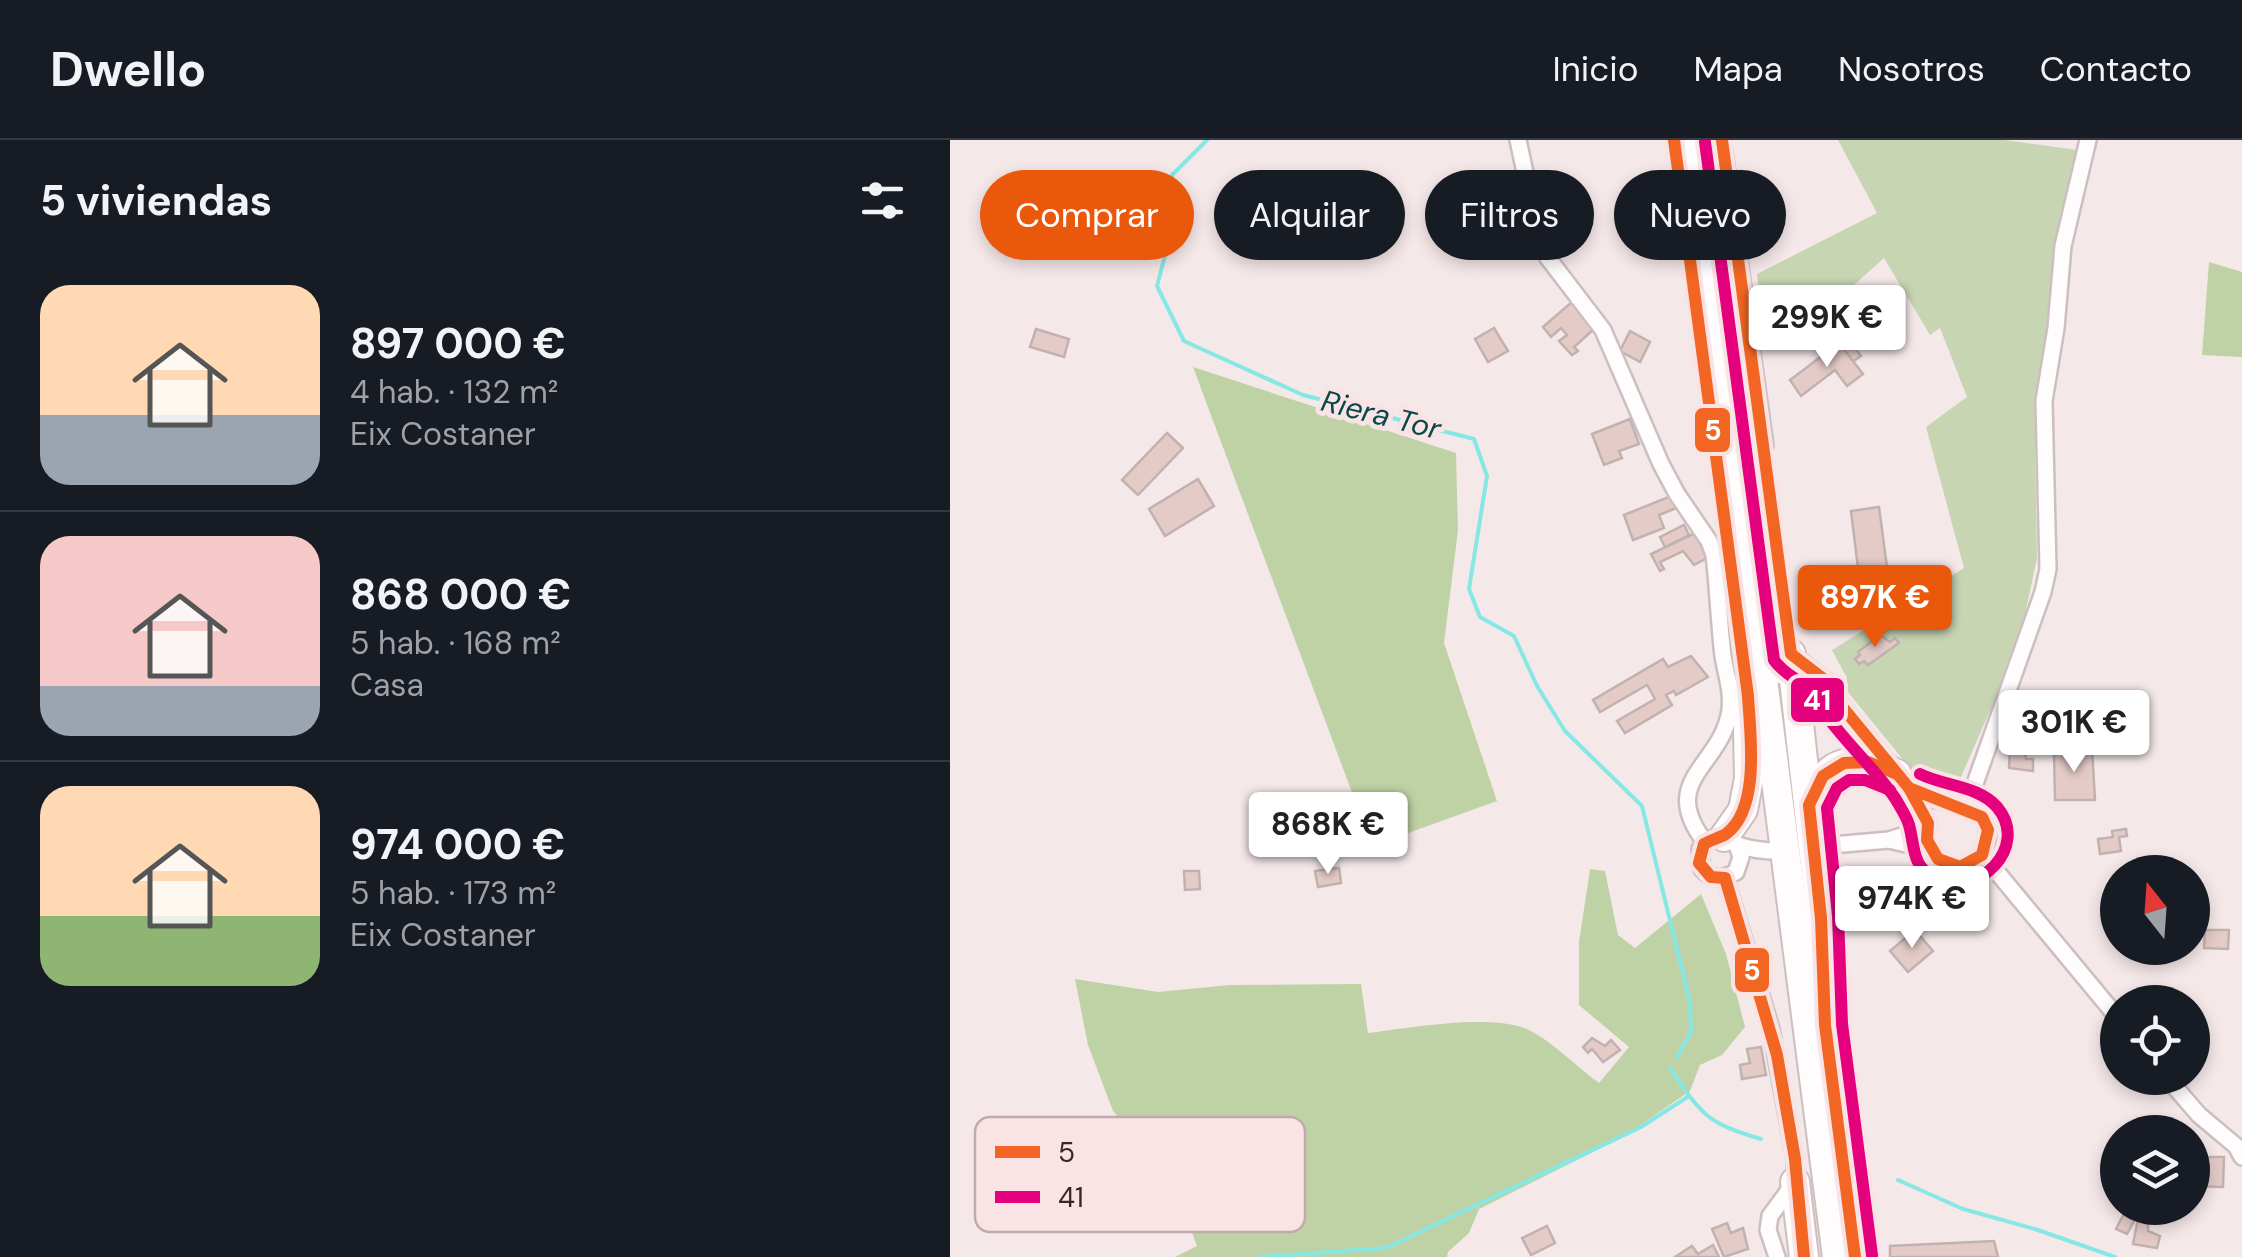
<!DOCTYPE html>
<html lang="es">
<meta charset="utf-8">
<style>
:root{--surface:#171b24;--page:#242831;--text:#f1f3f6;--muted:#9ea1a6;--line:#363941;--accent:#ea580c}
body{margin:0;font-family:"DM Sans",sans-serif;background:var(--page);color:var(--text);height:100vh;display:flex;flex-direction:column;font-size:38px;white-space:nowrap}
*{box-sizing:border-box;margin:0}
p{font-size:32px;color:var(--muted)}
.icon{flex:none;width:55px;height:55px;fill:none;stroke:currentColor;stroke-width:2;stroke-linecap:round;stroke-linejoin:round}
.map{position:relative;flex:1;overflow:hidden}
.sheet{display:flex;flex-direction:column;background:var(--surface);width:950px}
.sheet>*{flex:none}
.guide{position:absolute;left:30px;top:30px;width:950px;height:90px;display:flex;gap:20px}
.needle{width:65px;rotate:343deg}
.fabs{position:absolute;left:1150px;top:715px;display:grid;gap:20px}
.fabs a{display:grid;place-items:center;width:110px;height:110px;border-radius:50%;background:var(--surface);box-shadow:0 5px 15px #0003;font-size:50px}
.price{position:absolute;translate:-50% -85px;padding:0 22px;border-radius:10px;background:#fff;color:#222;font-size:32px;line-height:65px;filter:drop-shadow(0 2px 5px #0008)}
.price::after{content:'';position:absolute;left:50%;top:60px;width:30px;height:22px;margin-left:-15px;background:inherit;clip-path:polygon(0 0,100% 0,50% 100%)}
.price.current{background:var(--accent);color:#fff}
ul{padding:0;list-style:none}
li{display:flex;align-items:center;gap:30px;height:250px;padding:0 40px}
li+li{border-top:2px solid var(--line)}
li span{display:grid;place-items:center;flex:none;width:280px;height:200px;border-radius:30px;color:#555}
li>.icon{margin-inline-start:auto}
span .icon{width:120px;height:120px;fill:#fffc;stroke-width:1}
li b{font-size:42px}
h2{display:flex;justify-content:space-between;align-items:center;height:120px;padding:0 40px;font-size:42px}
.tag{padding:0 35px;border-radius:45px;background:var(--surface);box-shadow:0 5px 15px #0003;font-size:35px;line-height:90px}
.tag.current{background:var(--accent);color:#fff}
header{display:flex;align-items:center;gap:60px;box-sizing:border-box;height:140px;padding:0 50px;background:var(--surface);border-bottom:2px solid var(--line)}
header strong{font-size:48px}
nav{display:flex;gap:55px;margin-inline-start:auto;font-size:35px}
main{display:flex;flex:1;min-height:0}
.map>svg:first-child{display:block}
.green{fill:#c7d5b3}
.forest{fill:#bfd2a5}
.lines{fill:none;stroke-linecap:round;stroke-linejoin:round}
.stream{stroke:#86e7e4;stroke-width:4}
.building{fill:#e4cbc8;stroke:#c1b2b0;stroke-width:2.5}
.minor-casing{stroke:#cdbebf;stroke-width:20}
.motorway-casing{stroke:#cdbebf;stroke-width:32}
.minor{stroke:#fefcfc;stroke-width:15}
.motorway{stroke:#fefcfc;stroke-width:28}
.bus-1-casing{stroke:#fae3e5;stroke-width:20}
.bus-2-casing{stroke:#fae3e5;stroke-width:20}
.bus-1{stroke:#f26522;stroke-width:12}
.bus-2{stroke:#e5007d;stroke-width:12}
.labels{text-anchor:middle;stroke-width:10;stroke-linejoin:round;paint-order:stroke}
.water-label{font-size:30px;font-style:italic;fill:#074948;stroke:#fae3e5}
.key{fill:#fae3e5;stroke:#c0aaac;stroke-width:2.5}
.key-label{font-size:28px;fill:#3a2628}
.line-badge{stroke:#fae3e5;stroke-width:4}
.badge-label{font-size:28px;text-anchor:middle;font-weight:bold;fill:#fff}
</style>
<header>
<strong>Dwello</strong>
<nav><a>Inicio</a><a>Mapa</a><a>Nosotros</a><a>Contacto</a></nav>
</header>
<main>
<section class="sheet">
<h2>5 viviendas<svg class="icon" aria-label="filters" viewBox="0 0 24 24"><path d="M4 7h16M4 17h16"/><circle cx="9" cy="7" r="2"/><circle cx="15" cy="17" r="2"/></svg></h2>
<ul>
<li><span style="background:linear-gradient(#ffd9b3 65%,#9aa5b1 0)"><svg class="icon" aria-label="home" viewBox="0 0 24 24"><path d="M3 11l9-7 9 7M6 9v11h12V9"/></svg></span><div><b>897 000 €</b><p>4 hab. · 132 m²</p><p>Eix Costaner</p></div></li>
<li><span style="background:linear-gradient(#f6c9c9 75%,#9aa5b1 0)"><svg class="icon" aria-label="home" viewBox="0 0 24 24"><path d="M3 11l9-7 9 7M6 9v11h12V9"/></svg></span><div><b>868 000 €</b><p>5 hab. · 168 m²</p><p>Casa</p></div></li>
<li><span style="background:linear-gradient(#ffd9b3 65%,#8fb573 0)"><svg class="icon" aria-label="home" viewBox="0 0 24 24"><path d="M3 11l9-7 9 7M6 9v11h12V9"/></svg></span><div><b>974 000 €</b><p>5 hab. · 173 m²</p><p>Eix Costaner</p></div></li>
</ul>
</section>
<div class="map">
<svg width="1292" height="1117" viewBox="0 0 1292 1117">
<rect width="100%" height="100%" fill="#f5e8e9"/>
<path class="green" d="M888,0h166l73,10 -42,298 2,110 -19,89 -58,132 -30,6 -8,-2 -79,-97 4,-8 -15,-28 132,-82 -38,-141 41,-30 -27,-69 -10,7 -46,-77c-41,37 -67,62 -118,84l-9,-68 120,-61z"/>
<g class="forest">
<polygon points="1259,122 1292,132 1292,217 1252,215"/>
<polygon points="243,227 506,313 508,390 494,503 547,661 422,706"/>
<path d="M640,729l15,2 13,64 17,13 66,-54 25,60 19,73 -23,28 -22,10 -10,26 -67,46 -144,72 -10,24 -21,19 -1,5h-272l22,-11 -23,-63 -61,-72 -25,-66 -13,-66 83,13 72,-7 131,-1 7,49c40,-5 128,-21 163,-2 24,13 46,36 68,52l30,-36 -50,-42v-63z"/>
</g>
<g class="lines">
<g class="stream">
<polyline points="257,0 222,35 225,77 207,146 234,201 353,255 524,299 537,336 519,449 530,477 564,496 587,546 615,591 692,666 740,862 741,892 727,917"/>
<path d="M720,928c31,46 36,55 91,71"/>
<polyline points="948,1040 1013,1069 1085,1089 1165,1117"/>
<polyline points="310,1117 436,1108 691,987 739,956"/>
</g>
</g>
<g class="building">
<polygon points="623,161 644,189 624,207 628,211 622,215 609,201 617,195 611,188 601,197 593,187"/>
<polygon points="544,188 558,211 538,222 525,199"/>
<polygon points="889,188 911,216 901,223 880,195"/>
<polygon points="86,189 119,199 114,217 80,207"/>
<polygon points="680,191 700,202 690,222 670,211"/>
<polygon points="889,203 913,234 897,246 885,230 851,256 840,240"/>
<polygon points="680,279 689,304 669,311 672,318 654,325 642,294"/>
<polygon points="217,293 233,308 188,355 172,340"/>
<polygon points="248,339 264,366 215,396 199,369"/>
<polygon points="721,356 726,368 709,375 714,388 683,400 674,375"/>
<polygon points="929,367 940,450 911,453 901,371"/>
<polygon points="734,385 739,395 715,407 710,397"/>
<polygon points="745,393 757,418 744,425 733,411 710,422 714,429 710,431 701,414"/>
<polygon points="930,495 940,502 945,498 949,503 918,525 914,521 909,524 905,519 910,515 908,512"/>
<polygon points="741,516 758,537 726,555 724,551 716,555 722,565 675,593 667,581 705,559 697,545 650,572 643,560 713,519 718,527"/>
<polygon points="1121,586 1122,604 1094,606 1094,613 1075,614 1076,619 1083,619 1083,631 1059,628 1061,589"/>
<polygon points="1142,608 1145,660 1105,660 1104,612"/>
<polygon points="1176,689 1177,696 1169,697 1171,711 1150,714 1148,699 1163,697 1162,691"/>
<polygon points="389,728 391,743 368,747 365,731"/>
<polygon points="234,731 249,731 250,749 235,750"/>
<polygon points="965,790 983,811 958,832 940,811"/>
<polygon points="1255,790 1279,790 1278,809 1254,808"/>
<polygon points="642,898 655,906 661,900 670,910 653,922 642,909 638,913 633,907"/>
<polygon points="811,907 816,935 792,939 790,925 800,923 797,909"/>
<polygon points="1249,1017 1274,1017 1273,1047 1242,1046 1243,1026 1249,1028"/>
<polygon points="1177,1068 1189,1072 1177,1094 1166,1089"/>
<polygon points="1188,1079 1198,1081 1198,1091 1210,1096 1207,1108 1183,1104"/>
<polygon points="777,1083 781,1093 793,1088 798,1109 774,1117 762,1089"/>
<polygon points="597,1086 605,1103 581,1115 572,1098"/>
<polygon points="1044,1101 1048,1117 940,1117 940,1106"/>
<polygon points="763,1105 769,1117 725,1117 742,1106 748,1114"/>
</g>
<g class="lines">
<defs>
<g id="minor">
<path d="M568,0l20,93 10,25 55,72 58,134 16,30 32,47 5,14c4,33 5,68 9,101 3,19 9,34 7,54 -8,56 -73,70 -25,132"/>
<polyline points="774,12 815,306"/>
<polyline points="841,513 876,541 889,563 959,648 978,683"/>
<polyline points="1017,666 1093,452 1098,429 1094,261 1106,188 1113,106 1138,0"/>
<path d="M939,700l25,6 39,21c33,-1 47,-35 22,-58l-46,-11 -20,-10"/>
<path d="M787,705l4,12 -5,15c-13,7 -24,9 -34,-3l-2,-20c12,-16 21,-12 36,-5 10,5 24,6 34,7"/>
<polyline points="871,706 939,700 977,688"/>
<polyline points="1032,714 1168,878"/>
<polyline points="775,738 821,889 845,1019 845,1042 820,1076 818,1090 827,1117"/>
<polyline points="1217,938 1249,975 1286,1006 1292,1017"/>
</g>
<g id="motorway">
<polyline points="738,0 805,477 887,1117"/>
<polyline points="759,0 831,529"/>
<polyline points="841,514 871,778 875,885"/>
<path d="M859,665c17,-48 45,-51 88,-31"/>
<polyline points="774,697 793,670 799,638 797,547"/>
<polyline points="845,1042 854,1117"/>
</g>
</defs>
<use href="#minor" class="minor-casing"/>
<use href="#motorway" class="motorway-casing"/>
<use href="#minor" class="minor"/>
<use href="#motorway" class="motorway"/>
<defs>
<g id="bus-1">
<path d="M724,0l74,556c2,37 13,112 -22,138 -7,4 -15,6 -22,10l-5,19 12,14 14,1 52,177 18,104 9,98"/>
<polyline points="772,0 841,514 876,541 889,563 959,648"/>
<polygon points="959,648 1032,677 1038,690 1032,715 1010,727 988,719 977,700 978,683"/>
<polyline points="905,1117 875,885 871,778 859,665 873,636 894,623 918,622 947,634"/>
</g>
<g id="bus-2">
<path d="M755,2l69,518c10,15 29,21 40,35 5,6 8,14 12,20 21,29 49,54 69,83 4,7 12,19 14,27 6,21 2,40 25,53 43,22 97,-31 63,-71 -18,-21 -53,-21 -77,-33"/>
<polyline points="922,1115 892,884 888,776 877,668 887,648 899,640 915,640 940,650"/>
</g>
</defs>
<use href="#bus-1" class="bus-1-casing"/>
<use href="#bus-2" class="bus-2-casing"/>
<use href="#bus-1" class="bus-1"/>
<use href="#bus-2" class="bus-2"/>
</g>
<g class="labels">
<g class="water-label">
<text transform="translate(431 275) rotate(14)" y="10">Riera Tor</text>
</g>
</g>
<rect x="25" y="977" width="330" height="115" rx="15" class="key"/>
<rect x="45" y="1006" width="45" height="12" fill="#f26522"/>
<rect x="45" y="1051" width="45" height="12" fill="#e5007d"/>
<g class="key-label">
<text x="108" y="1022">5</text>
<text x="108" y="1067">41</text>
</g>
<g class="line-badge">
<rect x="743" y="266" width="39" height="48" rx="10" fill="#f26522"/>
<rect x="839" y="536" width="57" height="48" rx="10" fill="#e5007d"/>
<rect x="783" y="806" width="38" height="48" rx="10" fill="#f26522"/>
</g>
<g class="badge-label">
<text x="763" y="300">5</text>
<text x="867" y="570">41</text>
<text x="802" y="840">5</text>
</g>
</svg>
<div class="fabs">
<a><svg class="needle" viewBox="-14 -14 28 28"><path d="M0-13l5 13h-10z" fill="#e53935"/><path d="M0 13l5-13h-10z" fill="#9ea1a6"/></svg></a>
<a><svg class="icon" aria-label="locate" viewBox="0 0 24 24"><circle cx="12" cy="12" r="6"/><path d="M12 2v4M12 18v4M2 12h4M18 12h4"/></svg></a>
<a><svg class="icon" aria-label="layers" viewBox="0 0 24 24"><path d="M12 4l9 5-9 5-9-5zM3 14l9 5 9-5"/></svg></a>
</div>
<b class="price" style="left:877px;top:230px">299K €</b>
<b class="price current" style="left:925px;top:510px">897K €</b>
<b class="price" style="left:1124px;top:635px">301K €</b>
<b class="price" style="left:378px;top:737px">868K €</b>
<b class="price" style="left:962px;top:811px">974K €</b>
<div class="guide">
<a class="tag current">Comprar</a>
<a class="tag">Alquilar</a>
<a class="tag">Filtros</a>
<a class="tag">Nuevo</a>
</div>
</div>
</main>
